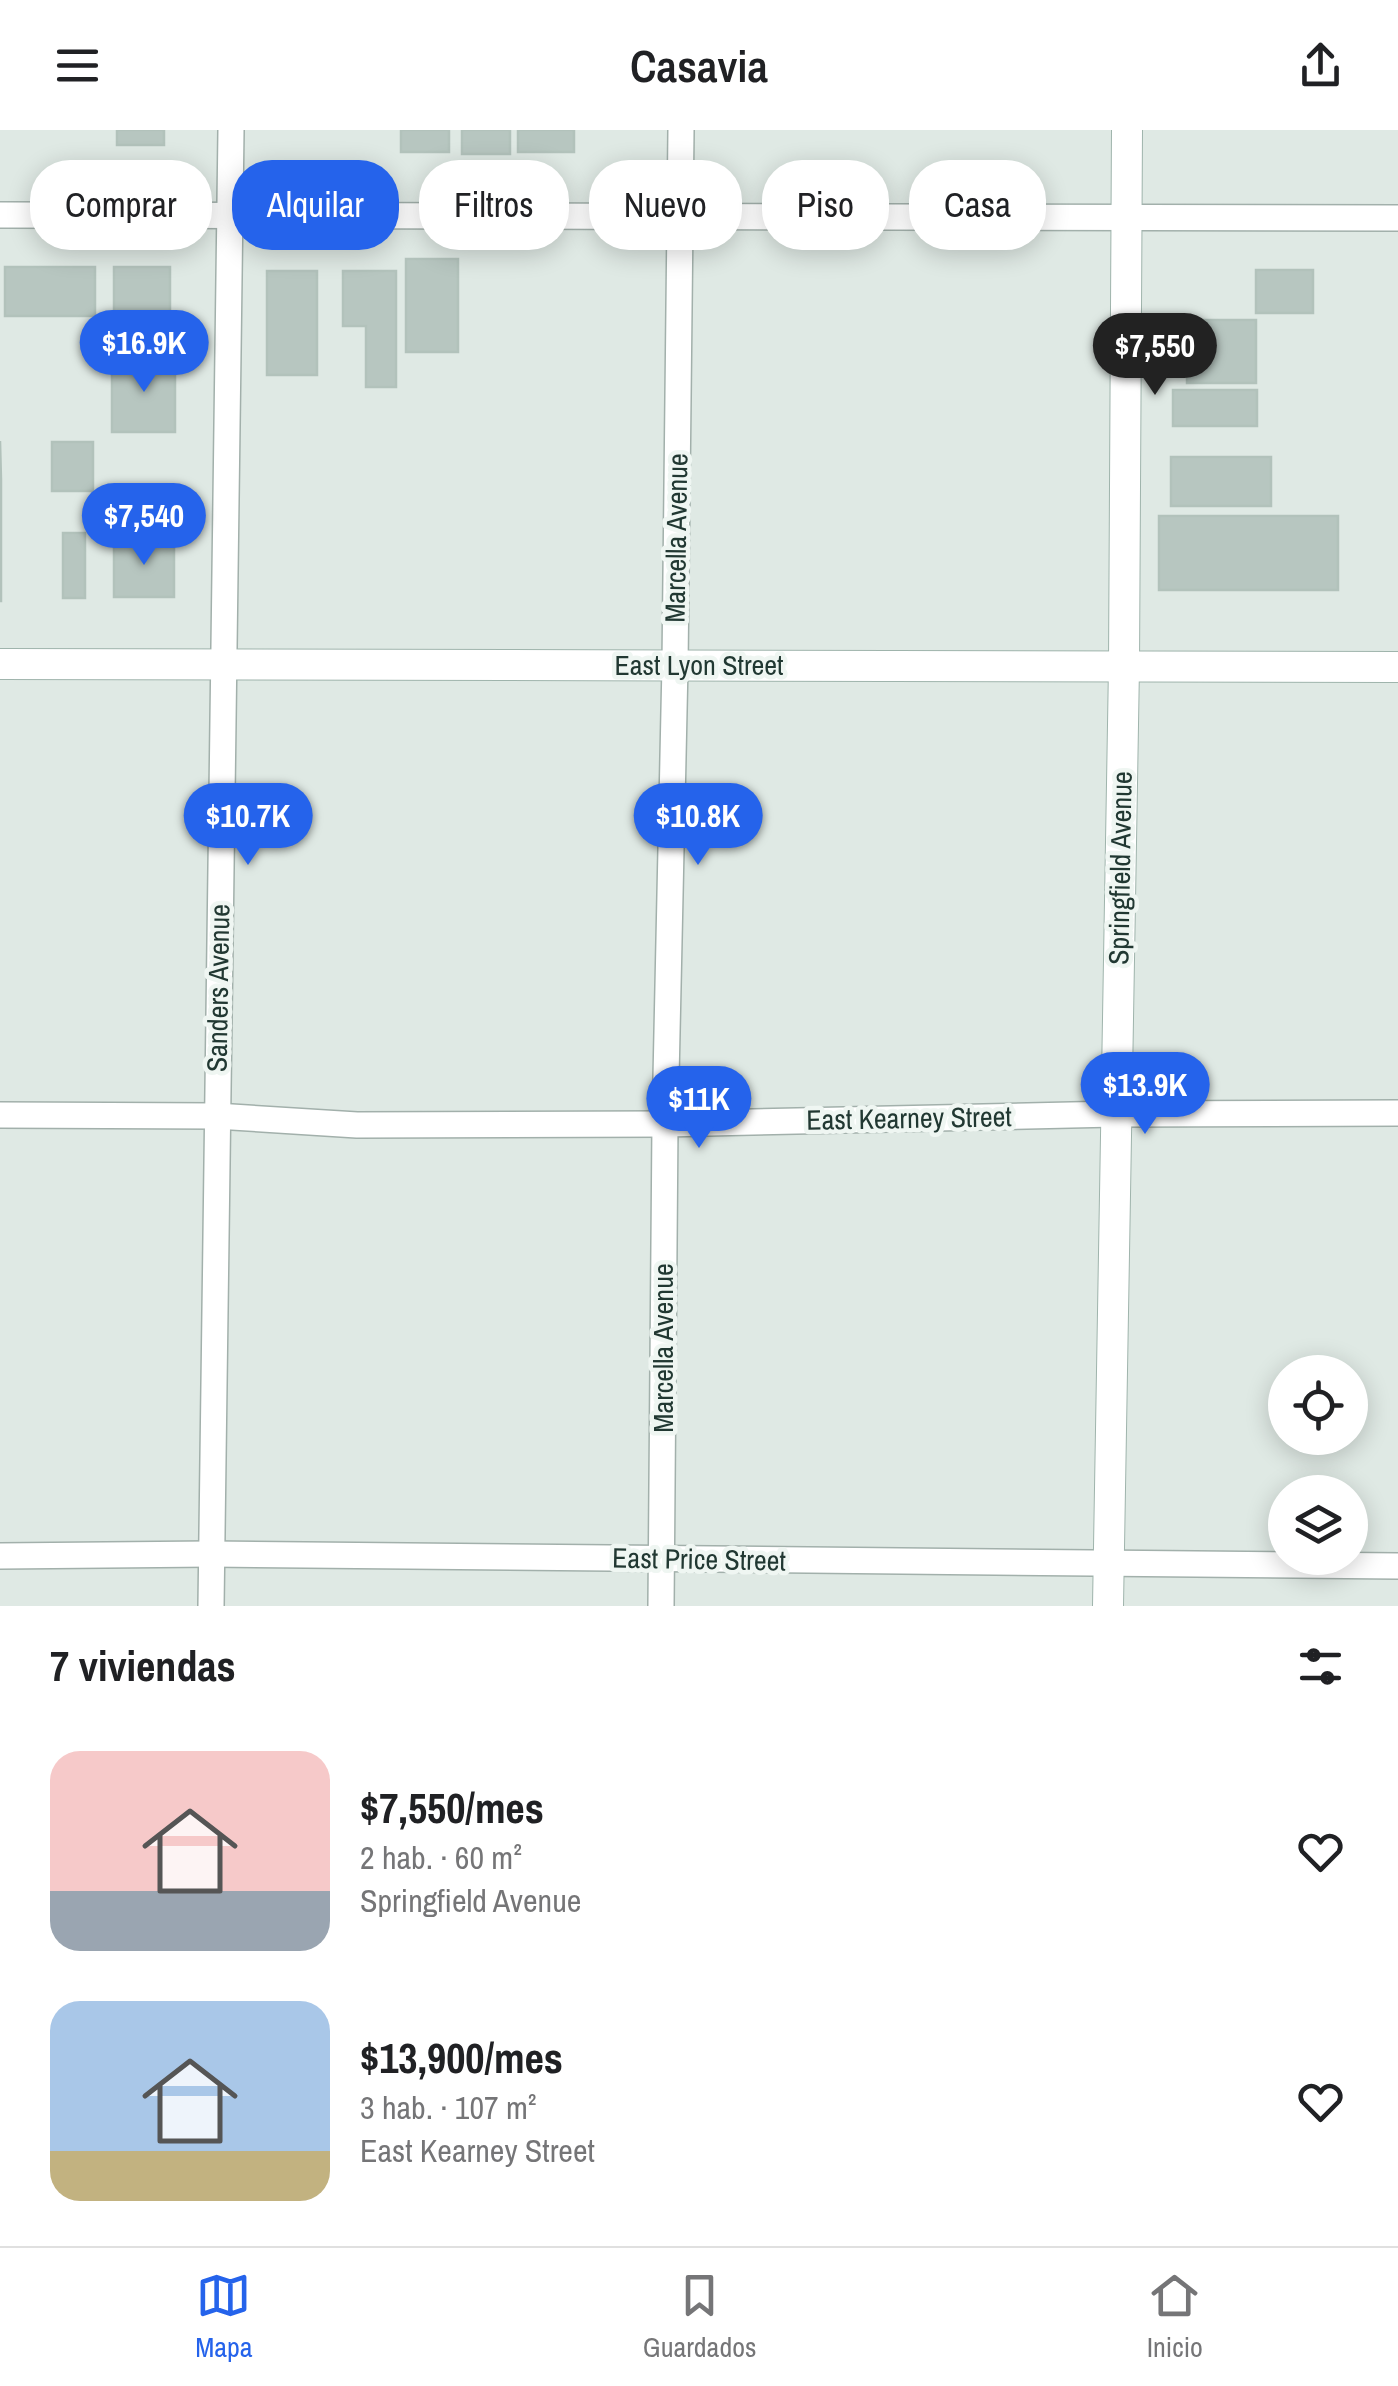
<!DOCTYPE html>
<html lang="es">
<meta charset="utf-8">
<style>
:root{--surface:#fff;--page:#f6f6f6;--text:#202124;--muted:#757577;--line:#e0e0e0;--accent:#2563eb}
body{margin:0;font-family:"Archivo Narrow",sans-serif;background:var(--page);color:var(--text);height:100vh;display:flex;flex-direction:column;font-size:38px;white-space:nowrap}
*{box-sizing:border-box;margin:0}
p{font-size:32px;color:var(--muted)}
.icon{flex:none;width:55px;height:55px;fill:none;stroke:currentColor;stroke-width:2;stroke-linecap:round;stroke-linejoin:round}
.map{position:relative;height:1476px;overflow:hidden}
.details{display:flex;flex-direction:column;background:var(--surface);flex:1}
.details>*{flex:none}
.hud{position:absolute;left:30px;top:30px;width:1340px;height:90px;display:flex;gap:20px}
.buttons{position:absolute;left:1268px;top:1225px;display:grid;gap:20px}
.buttons a{display:grid;place-items:center;width:100px;height:100px;border-radius:50%;background:var(--surface);box-shadow:0 5px 25px #0003;font-size:50px}
.price{position:absolute;translate:-50% -85px;padding:0 22px;border-radius:35px;background:var(--accent);color:#fff;font-size:32px;line-height:65px;filter:drop-shadow(0 2px 5px #0008)}
.price::after{content:'';position:absolute;left:50%;top:60px;width:30px;height:22px;margin-left:-15px;background:inherit;clip-path:polygon(0 0,100% 0,50% 100%)}
.price.active{background:#222;color:#fff}
ul{padding:0;list-style:none}
li{display:flex;align-items:center;gap:30px;height:250px;padding:0 50px}
li span{display:grid;place-items:center;flex:none;width:280px;height:200px;border-radius:30px;color:#555}
li>.icon{margin-inline-start:auto}
span .icon{width:120px;height:120px;fill:#fffc;stroke-width:1}
li b{font-size:42px}
h2{display:flex;justify-content:space-between;align-items:center;height:120px;padding:0 50px;font-size:42px}
.pill{padding:0 35px;border-radius:40px;background:var(--surface);box-shadow:0 5px 25px #0003;font-size:35px;line-height:90px}
.pill.active{background:var(--accent);color:#fff}
header{display:flex;justify-content:space-between;align-items:center;height:130px;padding:0 50px;background:var(--surface);font-size:45px;font-weight:600}
.menu{display:flex;justify-content:space-around;align-items:center;height:140px;border-top:2px solid var(--line);background:var(--surface);font-size:28px;color:var(--muted)}
.menu a{display:grid;justify-items:center;gap:5px}
.menu .active{color:var(--accent)}
.map>svg:first-child{display:block}
.building{fill:#b7c6c0;stroke:#b2c2bb;stroke-width:2.5}
.lines{fill:none;stroke-linecap:round;stroke-linejoin:round}
.street-casing{stroke:#a2b0ab;stroke-width:28}
.secondary-casing{stroke:#9fb4ac;stroke-width:32}
.street{stroke:#fff;stroke-width:25}
.secondary{stroke:#fff;stroke-width:30}
.labels{text-anchor:middle;stroke-width:9;stroke-linejoin:round;paint-order:stroke}
.street-label{font-size:28px;fill:#213832;stroke:#eff6f2}
</style>
<header><svg class="icon" aria-label="menu" viewBox="0 0 24 24"><path d="M4 6h16M4 12h16M4 18h16"/></svg>Casavia<svg class="icon" aria-label="share" viewBox="0 0 24 24"><path d="M12 15V3M7 8l5-5 5 5M5 13v7h14v-7"/></svg></header>
<div class="map">
<svg width="1398" height="1476" viewBox="0 0 1398 1476">
<rect width="100%" height="100%" fill="#dfe9e4"/>
<g class="building">
<rect x="117" y="0" width="47" height="15"/>
<rect x="401" y="0" width="48" height="22"/>
<rect x="462" y="0" width="48" height="24"/>
<rect x="518" y="0" width="56" height="22"/>
<rect x="406" y="129" width="52" height="93"/>
<rect x="5" y="137" width="90" height="49"/>
<rect x="114" y="137" width="56" height="74"/>
<rect x="1256" y="140" width="57" height="43"/>
<rect x="267" y="141" width="50" height="104"/>
<polygon points="343,141 396,141 396,257 366,257 366,196 343,196"/>
<rect x="1187" y="190" width="69" height="63"/>
<rect x="112" y="228" width="63" height="74"/>
<rect x="1173" y="260" width="84" height="36"/>
<polygon points="0,311 1,350 1,471 0,471"/>
<rect x="52" y="312" width="41" height="49"/>
<rect x="1171" y="327" width="100" height="49"/>
<rect x="1159" y="386" width="179" height="74"/>
<rect x="63" y="403" width="22" height="65"/>
<rect x="114" y="410" width="60" height="57"/>
</g>
<g class="lines">
<defs>
<g id="street">
<polyline points="0,85 1398,88"/>
<polyline points="0,985 216,986 357,995 665,994 1115,984 1398,983"/>
<polyline points="0,1426 211,1424 1398,1436"/>
<polyline points="211,1476 231,0"/>
<polyline points="661,1476 665,994 675,535 681,0"/>
</g>
<g id="secondary">
<polyline points="0,534 1398,537"/>
<polyline points="1108,1476 1124,536 1127,0"/>
</g>
</defs>
<use href="#street" class="street-casing"/>
<use href="#secondary" class="secondary-casing"/>
<use href="#street" class="street"/>
<use href="#secondary" class="secondary"/>
</g>
<g class="labels">
<g class="street-label">
<text transform="translate(676 408) rotate(-89)" y="10">Marcella Avenue</text>
<text x="699" y="545">East Lyon Street</text>
<text transform="translate(1120 738) rotate(-89)" y="10">Springfield Avenue</text>
<text transform="translate(218 858) rotate(-89)" y="10">Sanders Avenue</text>
<text transform="translate(909 988) rotate(-1)" y="10">East Kearney Street</text>
<text transform="translate(663 1218) rotate(-90)" y="10">Marcella Avenue</text>
<text transform="translate(699 1429) rotate(1)" y="10">East Price Street</text>
</g>
</g>
</svg>
<div class="buttons">
<a><svg class="icon" aria-label="locate" viewBox="0 0 24 24"><circle cx="12" cy="12" r="6"/><path d="M12 2v4M12 18v4M2 12h4M18 12h4"/></svg></a>
<a><svg class="icon" aria-label="layers" viewBox="0 0 24 24"><path d="M12 4l9 5-9 5-9-5zM3 14l9 5 9-5"/></svg></a>
</div>
<b class="price" style="left:144px;top:265px">$16.9K</b>
<b class="price active" style="left:1155px;top:268px">$7,550</b>
<b class="price" style="left:144px;top:438px">$7,540</b>
<b class="price" style="left:248px;top:738px">$10.7K</b>
<b class="price" style="left:698px;top:738px">$10.8K</b>
<b class="price" style="left:1145px;top:1007px">$13.9K</b>
<b class="price" style="left:699px;top:1021px">$11K</b>
<div class="hud">
<a class="pill">Comprar</a>
<a class="pill active">Alquilar</a>
<a class="pill">Filtros</a>
<a class="pill">Nuevo</a>
<a class="pill">Piso</a>
<a class="pill">Casa</a>
</div>
</div>
<section class="details">
<h2>7 viviendas<svg class="icon" aria-label="filters" viewBox="0 0 24 24"><path d="M4 7h16M4 17h16"/><circle cx="9" cy="7" r="2"/><circle cx="15" cy="17" r="2"/></svg></h2>
<ul>
<li><span style="background:linear-gradient(#f6c9c9 70%,#9aa5b1 0)"><svg class="icon" aria-label="home" viewBox="0 0 24 24"><path d="M3 11l9-7 9 7M6 9v11h12V9"/></svg></span><div><b>$7,550/mes</b><p>2 hab. · 60 m²</p><p>Springfield Avenue</p></div><svg class="icon" aria-label="heart" viewBox="0 0 24 24"><path d="M12 20l-8-8c-3-5 5-10 8-4 3-6 11-1 8 4z"/></svg></li>
<li><span style="background:linear-gradient(#a9c7e8 75%,#c2b280 0)"><svg class="icon" aria-label="home" viewBox="0 0 24 24"><path d="M3 11l9-7 9 7M6 9v11h12V9"/></svg></span><div><b>$13,900/mes</b><p>3 hab. · 107 m²</p><p>East Kearney Street</p></div><svg class="icon" aria-label="heart" viewBox="0 0 24 24"><path d="M12 20l-8-8c-3-5 5-10 8-4 3-6 11-1 8 4z"/></svg></li>
</ul>
</section>
<nav class="menu">
<a class="active"><svg class="icon" aria-label="map" viewBox="0 0 24 24"><path d="M3 6l6-2 6 2 6-2v14l-6 2-6-2-6 2zM9 4v14M15 6v14"/></svg>Mapa</a>
<a><svg class="icon" aria-label="saved" viewBox="0 0 24 24"><path d="M7 4h10v16l-5-4-5 4z"/></svg>Guardados</a>
<a><svg class="icon" aria-label="home" viewBox="0 0 24 24"><path d="M3 11l9-7 9 7M6 9v11h12V9"/></svg>Inicio</a>
</nav>
